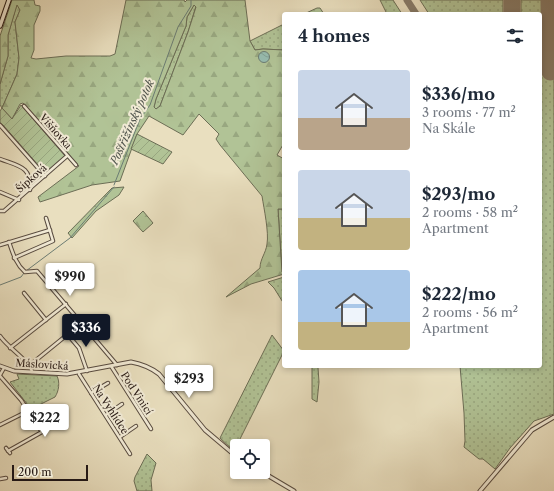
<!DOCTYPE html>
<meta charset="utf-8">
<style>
:root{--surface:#fff;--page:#f6f6f7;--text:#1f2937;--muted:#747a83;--accent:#111827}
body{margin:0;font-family:"Libre Caslon Text",serif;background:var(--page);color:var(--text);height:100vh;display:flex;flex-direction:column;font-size:15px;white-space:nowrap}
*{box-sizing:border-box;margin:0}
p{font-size:13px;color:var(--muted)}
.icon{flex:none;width:22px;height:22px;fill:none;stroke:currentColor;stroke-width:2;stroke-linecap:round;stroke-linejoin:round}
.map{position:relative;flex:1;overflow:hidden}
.drawer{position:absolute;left:282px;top:12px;width:260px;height:356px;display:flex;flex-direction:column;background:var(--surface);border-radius:4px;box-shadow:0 2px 6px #0003}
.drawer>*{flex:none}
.fabs{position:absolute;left:230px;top:439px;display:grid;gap:8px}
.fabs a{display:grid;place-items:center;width:40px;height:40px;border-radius:4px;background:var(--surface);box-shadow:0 2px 6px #0003;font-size:20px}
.scale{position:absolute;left:12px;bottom:10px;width:76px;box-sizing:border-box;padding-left:4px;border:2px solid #281a15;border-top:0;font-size:11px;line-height:14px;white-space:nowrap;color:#281a15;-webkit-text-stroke:3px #f1ead5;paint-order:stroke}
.price{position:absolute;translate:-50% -34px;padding:0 9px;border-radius:4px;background:#fff;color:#222;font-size:13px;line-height:26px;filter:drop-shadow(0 1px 2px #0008)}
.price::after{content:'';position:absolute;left:50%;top:24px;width:12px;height:9px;margin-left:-6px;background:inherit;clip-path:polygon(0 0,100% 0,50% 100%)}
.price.on{background:var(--accent);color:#fff}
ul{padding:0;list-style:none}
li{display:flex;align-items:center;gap:12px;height:100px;padding:0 16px}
li span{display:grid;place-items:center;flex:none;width:112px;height:80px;border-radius:4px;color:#555}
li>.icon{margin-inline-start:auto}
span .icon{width:48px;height:48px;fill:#fffc;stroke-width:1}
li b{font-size:17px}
h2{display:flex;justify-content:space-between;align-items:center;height:48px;padding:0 16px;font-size:17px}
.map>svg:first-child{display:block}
.grass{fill:url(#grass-dots);stroke:#6c6e56}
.forest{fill:url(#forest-firs);stroke:#6c6e56;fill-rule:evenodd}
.garden{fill:url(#garden-furrows);stroke:#6c6e56}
.water{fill:url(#water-waves);stroke:#6b7c73}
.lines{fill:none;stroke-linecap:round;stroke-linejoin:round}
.stream{stroke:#6b7c73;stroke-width:1}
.taxiway{stroke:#887c6a;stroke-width:7}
.runway{stroke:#887c6a;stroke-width:17}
.minor-casing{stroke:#584b40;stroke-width:4.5}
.tertiary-casing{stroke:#584b40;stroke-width:5}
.secondary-casing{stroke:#281a15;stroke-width:5.5}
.minor{stroke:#f1ead5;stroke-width:2.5}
.tertiary{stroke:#f1ead5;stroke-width:3}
.secondary{stroke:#f1ead5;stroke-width:3.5}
.labels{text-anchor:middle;stroke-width:4;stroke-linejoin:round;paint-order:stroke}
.street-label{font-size:10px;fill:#281a15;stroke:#f1ead5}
.water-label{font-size:11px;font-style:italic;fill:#4f534c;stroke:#f1ead5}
</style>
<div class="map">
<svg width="554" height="491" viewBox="0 0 554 491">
<defs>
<pattern id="grass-dots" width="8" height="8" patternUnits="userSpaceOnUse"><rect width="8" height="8" fill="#b1c396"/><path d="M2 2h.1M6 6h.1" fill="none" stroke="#98a780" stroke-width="1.8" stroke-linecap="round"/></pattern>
<pattern id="forest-firs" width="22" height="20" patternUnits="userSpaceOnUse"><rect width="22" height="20" fill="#b1c396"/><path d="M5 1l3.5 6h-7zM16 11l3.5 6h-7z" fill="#98a780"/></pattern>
<pattern id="garden-furrows" width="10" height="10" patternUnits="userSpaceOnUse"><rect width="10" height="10" fill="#b1c396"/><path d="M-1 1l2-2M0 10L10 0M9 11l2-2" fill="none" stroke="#98a780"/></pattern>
<pattern id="water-waves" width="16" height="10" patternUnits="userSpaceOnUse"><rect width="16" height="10" fill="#97bdb1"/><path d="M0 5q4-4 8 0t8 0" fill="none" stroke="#82a297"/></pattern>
</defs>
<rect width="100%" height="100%" fill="#e9dfbf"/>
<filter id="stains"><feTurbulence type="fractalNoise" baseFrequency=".005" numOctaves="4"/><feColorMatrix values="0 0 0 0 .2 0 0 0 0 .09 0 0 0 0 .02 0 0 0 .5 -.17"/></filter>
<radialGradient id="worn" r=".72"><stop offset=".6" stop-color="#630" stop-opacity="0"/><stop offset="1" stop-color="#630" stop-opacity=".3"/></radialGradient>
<g class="grass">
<polygon points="380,0 393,0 402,14 387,14"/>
<polygon points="420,0 503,0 503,14 429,14"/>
<polygon points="521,0 554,0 554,414 534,421 510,448 495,469 483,459 479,459 464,447 465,441 464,413 460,366 540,366 540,14 521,14"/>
<polygon points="17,4 20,10 15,22 19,58 17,74 2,108 0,105 0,84 8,56 8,35"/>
<polygon points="194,5 196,6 188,32 160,106 155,110 154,107 156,99 186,26 187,17"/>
<polygon points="317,8 320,8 324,14 304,14"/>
<polygon points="284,24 284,50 263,49 255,50 250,41"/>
<polygon points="278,209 284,209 284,272 282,272"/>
<polygon points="284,277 284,304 274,288 268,282"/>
<polygon points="272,335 284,351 234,451 220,438"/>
<polygon points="312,366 317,366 318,368 319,382 317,402 312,399"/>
<path d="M17,374l40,2c3,6 2,15 -2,21l-24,12 -21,-27 9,-3z"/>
<polygon points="147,454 156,463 151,480 152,491 137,491 134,481 135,477"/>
</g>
<g class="forest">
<path d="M12,0h22l1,5 5,1v5l-6,14v25l-3,8 5,1 30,-3h44l5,-2 11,-54h58l1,2 2,-2h58l5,41 5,9 8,-1 21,1v93l-7,12 7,4v50h-6l4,63h2v2l-33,10 -25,13 34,-29c0,-9 6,-15 7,-24 2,-12 -3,-35 -5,-48l-42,-51 -4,-6 3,-5 -20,-20 -16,21 -34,-19 -12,18 -17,47 -28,4 -52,17 -2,-5 41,-31 -56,-63 -3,1 -8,15 -10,-11 15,-34 2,-16 -4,-36 5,-12 -3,-5 -9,30v21l-8,28v-48zM194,5l2,2 -8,25 -28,74 -4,3 -2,-2 2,-8 30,-73 1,-9z"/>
<polygon points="124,187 119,195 96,211 72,238 68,233 112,188"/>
<polygon points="143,211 153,223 143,232 133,221"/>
</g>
<g class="garden">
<polygon points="21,105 65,156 46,174 3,125 0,123 0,111 2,108 12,119"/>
<polygon points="137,134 172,152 163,164 131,149"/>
</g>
<circle class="water" cx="264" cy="57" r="5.5"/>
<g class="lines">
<g class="stream">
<polyline points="114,185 140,119 150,105 178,27 191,6 191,0"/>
<polyline points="26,271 70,238 114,187"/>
<polyline points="0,285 21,277 24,273"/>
</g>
<polyline class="taxiway" points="407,0 416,14"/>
<g class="runway">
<polyline points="512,0 512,14"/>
<polyline points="549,0 550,72"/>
</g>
<defs>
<g id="minor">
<polyline points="24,106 76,165"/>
<polyline points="0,125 45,176"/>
<path d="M0,159c18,7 32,7 30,31"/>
<polyline points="0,192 19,200"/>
<polyline points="0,211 4,211 67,156"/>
<path d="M9,242c4,12 7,22 16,30l12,-1 80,94"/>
<polyline points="0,245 50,230"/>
<polyline points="14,258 53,241 46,218"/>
<polyline points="24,293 46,320"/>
<polyline points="68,335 79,348 87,371"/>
<path d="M0,336c7,11 31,26 32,36"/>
<polyline points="10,348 66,304"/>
<polyline points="30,365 73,330"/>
<polyline points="111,366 151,429"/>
<polyline points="79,374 130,454"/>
<polyline points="0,375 4,368"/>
<polyline points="0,376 21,400 42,432 8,451"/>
<polyline points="91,393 108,383"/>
<polyline points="106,415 122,404"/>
<polyline points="0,425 28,411"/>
<polyline points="120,437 136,426"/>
<polyline points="6,448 10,453"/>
<polyline points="0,479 6,478"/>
</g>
<g id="tertiary">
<path d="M0,366l14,5 53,3 64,-12c11,2 19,5 28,12l46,56 32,27"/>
<polyline points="262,472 294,491"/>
<polyline points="480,491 532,430 554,417"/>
</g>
<polyline id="secondary" points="0,26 9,0"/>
</defs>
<use href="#minor" class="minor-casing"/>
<use href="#tertiary" class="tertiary-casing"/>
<use href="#secondary" class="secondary-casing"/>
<use href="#minor" class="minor"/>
<use href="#tertiary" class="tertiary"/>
<use href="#secondary" class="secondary"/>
</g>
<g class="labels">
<g class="street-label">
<text transform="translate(56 131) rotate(49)" y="4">Višňovka</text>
<text transform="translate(31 178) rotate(-42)" y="4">Šípková</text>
<text transform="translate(42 364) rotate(4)" y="4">Máslovická</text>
<text transform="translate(137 393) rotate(57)" y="4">Pod Vinicí</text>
<text transform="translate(111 409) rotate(57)" y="4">Na Vyhlídce</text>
</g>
<g class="water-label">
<text transform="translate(132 122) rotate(-66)" y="4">Postřižínský potok</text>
</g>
</g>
<rect width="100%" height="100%" filter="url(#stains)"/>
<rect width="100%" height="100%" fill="url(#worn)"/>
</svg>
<div class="fabs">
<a><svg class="icon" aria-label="locate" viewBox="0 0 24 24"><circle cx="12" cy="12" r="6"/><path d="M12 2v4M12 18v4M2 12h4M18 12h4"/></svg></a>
</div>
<div class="scale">200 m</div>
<b class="price" style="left:70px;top:297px">$990</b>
<b class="price on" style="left:86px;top:348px">$336</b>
<b class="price" style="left:189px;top:399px">$293</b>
<b class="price" style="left:45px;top:438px">$222</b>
<section class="drawer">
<h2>4 homes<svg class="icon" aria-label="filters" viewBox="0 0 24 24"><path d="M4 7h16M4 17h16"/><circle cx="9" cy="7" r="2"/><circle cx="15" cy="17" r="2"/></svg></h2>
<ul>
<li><span style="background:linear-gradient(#c9d6e8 60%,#b9a48a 0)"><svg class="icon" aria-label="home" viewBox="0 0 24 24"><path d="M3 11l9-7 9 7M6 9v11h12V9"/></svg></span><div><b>$336/mo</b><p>3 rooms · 77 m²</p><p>Na Skále</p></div></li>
<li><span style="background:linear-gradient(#c9d6e8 60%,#c2b280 0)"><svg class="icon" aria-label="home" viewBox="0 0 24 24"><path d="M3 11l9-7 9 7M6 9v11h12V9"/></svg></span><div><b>$293/mo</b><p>2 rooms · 58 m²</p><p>Apartment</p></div></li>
<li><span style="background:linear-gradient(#a9c7e8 65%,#c2b280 0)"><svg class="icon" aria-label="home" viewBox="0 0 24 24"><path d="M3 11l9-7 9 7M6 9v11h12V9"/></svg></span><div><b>$222/mo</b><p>2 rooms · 56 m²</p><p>Apartment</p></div></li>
</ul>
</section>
</div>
